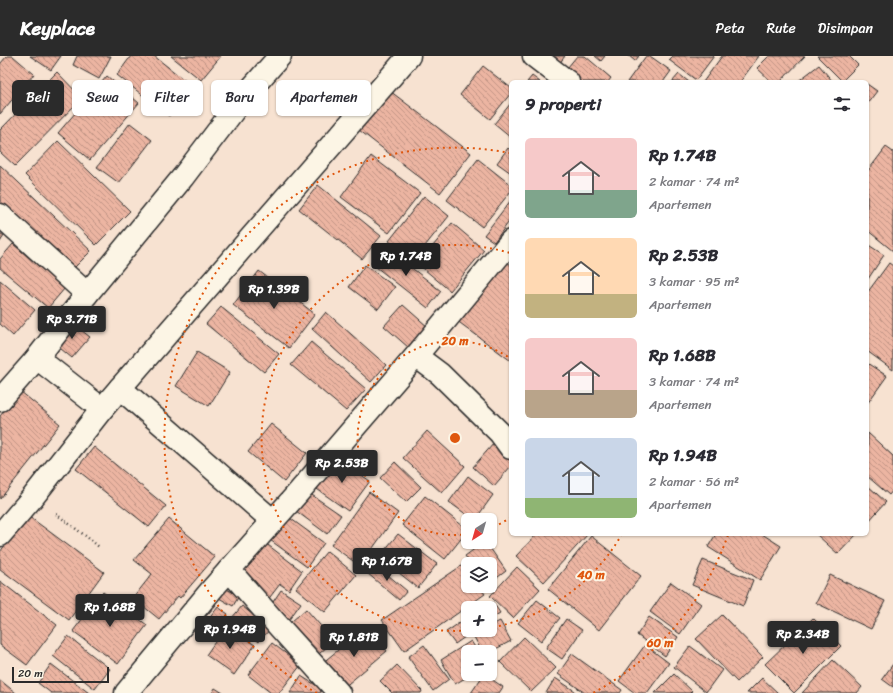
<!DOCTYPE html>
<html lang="id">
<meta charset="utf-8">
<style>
:root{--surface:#fff;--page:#f2f2f3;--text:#2b2b33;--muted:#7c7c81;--accent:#2b2b2b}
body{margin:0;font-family:Sriracha,sans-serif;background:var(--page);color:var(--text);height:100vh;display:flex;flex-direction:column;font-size:15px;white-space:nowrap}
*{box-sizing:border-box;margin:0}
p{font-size:13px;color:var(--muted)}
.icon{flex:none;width:22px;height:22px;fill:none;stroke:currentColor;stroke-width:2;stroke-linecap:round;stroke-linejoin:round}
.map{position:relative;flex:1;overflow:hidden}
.drawer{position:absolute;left:509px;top:24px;width:360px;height:456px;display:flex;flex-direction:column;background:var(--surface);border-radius:6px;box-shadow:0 1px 3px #0004}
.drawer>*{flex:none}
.banner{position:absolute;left:12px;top:24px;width:380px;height:36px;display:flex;gap:8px}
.needle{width:26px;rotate:217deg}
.controls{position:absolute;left:461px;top:457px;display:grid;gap:8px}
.controls a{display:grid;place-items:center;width:36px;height:36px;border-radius:6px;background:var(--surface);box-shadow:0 1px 3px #0004;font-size:20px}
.scale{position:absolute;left:12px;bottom:10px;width:97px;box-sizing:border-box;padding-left:4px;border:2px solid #2b2b2b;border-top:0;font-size:11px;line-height:14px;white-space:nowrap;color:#2b2b2b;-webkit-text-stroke:3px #fcf5e5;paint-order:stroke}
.price{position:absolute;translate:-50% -34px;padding:0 9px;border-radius:4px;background:var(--accent);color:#fff;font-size:13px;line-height:26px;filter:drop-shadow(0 1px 2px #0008)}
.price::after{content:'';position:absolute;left:50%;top:24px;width:12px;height:9px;margin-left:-6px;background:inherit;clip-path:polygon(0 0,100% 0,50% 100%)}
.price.current{background:#222;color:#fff}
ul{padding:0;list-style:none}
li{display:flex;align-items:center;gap:12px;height:100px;padding:0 16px}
li span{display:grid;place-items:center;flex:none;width:112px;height:80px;border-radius:6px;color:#555}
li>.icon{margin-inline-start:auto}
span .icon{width:48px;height:48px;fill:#fffc;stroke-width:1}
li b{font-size:17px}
h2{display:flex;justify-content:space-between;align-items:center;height:48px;padding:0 16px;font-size:17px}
.chip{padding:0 14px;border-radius:6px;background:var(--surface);box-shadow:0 1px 3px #0004;font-size:14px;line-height:36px}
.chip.current{background:var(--accent);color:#fff}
header{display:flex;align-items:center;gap:24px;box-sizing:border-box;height:56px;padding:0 20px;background:var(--accent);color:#fff}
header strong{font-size:19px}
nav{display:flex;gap:22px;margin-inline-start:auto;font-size:14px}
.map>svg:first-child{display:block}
.building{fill:url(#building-back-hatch);stroke:#2b2b2b}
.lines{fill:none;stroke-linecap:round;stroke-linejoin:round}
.street-casing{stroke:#2b2b2b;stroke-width:25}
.path{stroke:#2b2b2b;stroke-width:2.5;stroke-dasharray:1 3;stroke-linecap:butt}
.street{stroke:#fcf5e5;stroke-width:22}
.ring{fill:none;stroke:#df570e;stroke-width:2;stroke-dasharray:2 4}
.centre{fill:#df570e;stroke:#fcf5e5;stroke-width:2}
.ring-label{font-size:12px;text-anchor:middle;font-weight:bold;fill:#df570e;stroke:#fcf5e5;stroke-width:4;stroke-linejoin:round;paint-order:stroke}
</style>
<header>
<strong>Keyplace</strong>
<nav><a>Peta</a><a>Rute</a><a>Disimpan</a></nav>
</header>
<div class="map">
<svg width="893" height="637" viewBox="0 0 893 637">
<defs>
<pattern id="building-back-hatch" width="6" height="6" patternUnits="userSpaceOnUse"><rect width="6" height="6" fill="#ecb5a2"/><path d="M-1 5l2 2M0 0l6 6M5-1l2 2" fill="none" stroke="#bf9384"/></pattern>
</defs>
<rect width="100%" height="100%" fill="#f7e2d1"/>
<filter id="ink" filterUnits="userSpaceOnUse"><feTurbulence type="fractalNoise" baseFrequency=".025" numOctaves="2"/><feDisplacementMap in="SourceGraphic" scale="8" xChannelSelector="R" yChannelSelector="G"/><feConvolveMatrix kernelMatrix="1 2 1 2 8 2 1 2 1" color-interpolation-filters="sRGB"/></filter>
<g filter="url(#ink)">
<g class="building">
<polygon points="7,0 13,0 34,18 0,58 0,8"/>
<polygon points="30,0 61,0 51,14"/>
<polygon points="77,0 111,0 99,23 73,9"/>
<polygon points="131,0 154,0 192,30 169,60 117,19"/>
<polygon points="171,0 221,0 201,24"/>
<polygon points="540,0 565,0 556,12"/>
<polygon points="577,0 585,0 611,22 608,26 573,26 563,17"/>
<polygon points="595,0 605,0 601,5"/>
<polygon points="629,0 639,0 635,5"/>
<polygon points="646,0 650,0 671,15 663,26 627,26"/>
<polygon points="673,0 714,0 696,24 669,4"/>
<polygon points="722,0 759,0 740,26 703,26"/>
<polygon points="769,0 805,0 780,26 772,26 757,12"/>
<polygon points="817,0 849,0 858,9 842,25"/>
<polygon points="819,9 833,26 797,26"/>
<polygon points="483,10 511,32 511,37 490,63 460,39"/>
<polygon points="57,16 82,42 15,110 0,96 0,74"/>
<polygon points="679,18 689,26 672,26"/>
<polygon points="107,20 139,47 90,104 58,77"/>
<polygon points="532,20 540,26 527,26"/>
<polygon points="867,28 877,35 867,48"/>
<polygon points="390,35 471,97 440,137 359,74"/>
<polygon points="511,47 511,82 494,68"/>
<polygon points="130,67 152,84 119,127 97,111"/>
<polygon points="58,85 130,155 96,189 25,119"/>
<polygon points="886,91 893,96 893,195 867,174 867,116"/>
<polygon points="508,92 511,95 511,117 497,107"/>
<polygon points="371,100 420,137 389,177 341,141"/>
<polygon points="478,103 511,129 511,135 482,171 447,144"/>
<polygon points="0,109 91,195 71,215 0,148"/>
<polygon points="318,129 381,180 362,203 299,153"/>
<polygon points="424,140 449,160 413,205 389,185"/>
<polygon points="511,144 511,163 494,186 484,179"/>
<polygon points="452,167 484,194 450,235 418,208"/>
<polygon points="0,177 4,180 0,186"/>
<polygon points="13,188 65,232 48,252 0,212 0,203"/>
<polygon points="867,188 884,199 868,223 867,222"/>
<polygon points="385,191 441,235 428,252 371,207"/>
<polygon points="502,202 511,209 511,305 456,264"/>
<polygon points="889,207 893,210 893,314 867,295 867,237"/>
<polygon points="365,209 395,231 378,253 349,231"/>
<polygon points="259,215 315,258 289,292 233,249"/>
<polygon points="0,224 35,254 13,280 0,268"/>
<polygon points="403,249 428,271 409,292 384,270"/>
<polygon points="221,251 279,298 264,316 206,268"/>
<polygon points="326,256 386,309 371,326 312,273"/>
<polygon points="72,267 90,281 72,302 55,288"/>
<polygon points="311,286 366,333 346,355 291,309"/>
<polygon points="197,296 230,316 209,350 176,330"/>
<polygon points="867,307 887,320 867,348"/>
<polygon points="20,335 60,368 0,443 0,360"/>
<polygon points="271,368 307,397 284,426 248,396"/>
<polygon points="427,375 465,410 442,437 403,402"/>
<polygon points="868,377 893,400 893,434 889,439 867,420"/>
<polygon points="494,387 511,402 511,410 494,430 473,411"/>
<polygon points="94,391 166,450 149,471 76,413"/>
<polygon points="336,401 370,425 348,455 314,431"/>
<polygon points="395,406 421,431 406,446 380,422"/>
<polygon points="468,420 493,439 475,464 474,464 449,446"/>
<polygon points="867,429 886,446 867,467"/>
<polygon points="369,436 398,457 360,510 331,489"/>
<polygon points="309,437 341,459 327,478 296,455"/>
<polygon points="425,440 468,474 445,503 402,469"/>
<polygon points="27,459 104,516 69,564 0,513 0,496"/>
<polygon points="287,460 324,487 307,511 270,484"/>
<polygon points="169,463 215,501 180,542 178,540 159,563 133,542 152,518 134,504"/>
<polygon points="398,478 437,508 418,532 379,501"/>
<polygon points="537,478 588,478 544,526 516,500"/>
<polygon points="716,478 762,478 781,490 760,524 708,491"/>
<polygon points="816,478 857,478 838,498"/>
<polygon points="591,480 641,520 599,574 548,533"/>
<polygon points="264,486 302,515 289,534 280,528 267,545 237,522"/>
<polygon points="484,486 486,486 506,515 490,527 490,508 471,508 465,500"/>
<polygon points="327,495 356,519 325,556 296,532"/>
<polygon points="703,504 753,524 743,550 692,529"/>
<polygon points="375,508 407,535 399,544 367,517"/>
<polygon points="464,508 468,514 468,530 479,530 485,538 404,595 382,564"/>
<polygon points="517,511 540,533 513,562 490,540"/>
<polygon points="830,519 885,545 871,573 816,547"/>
<polygon points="0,525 57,569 27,609 0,589"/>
<polygon points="671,526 701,548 680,578 650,556"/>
<polygon points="225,532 239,540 233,550 219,542"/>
<polygon points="281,534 301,547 286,568 267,555"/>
<polygon points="103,536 147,569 118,608 73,575"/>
<polygon points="209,543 216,549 193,575 187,569"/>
<polygon points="537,544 560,562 541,585 518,567"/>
<polygon points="493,546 500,557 490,563 490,552 482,552"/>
<polygon points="242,550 270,573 259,586 231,563"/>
<polygon points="218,551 228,558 218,572 208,564"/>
<polygon points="306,553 334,585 313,603 285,571"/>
<polygon points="722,559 763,601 737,626 696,583"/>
<polygon points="468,561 468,574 475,574 455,588 446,576"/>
<polygon points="649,561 678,581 665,600 637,579"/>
<polygon points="813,562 841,590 794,637 765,608"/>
<polygon points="566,563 582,574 562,603 546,592"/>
<polygon points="500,565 511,585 490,596 482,596 473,579 483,574 490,574 490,570"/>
<polygon points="226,570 255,589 234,619 206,599"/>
<polygon points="366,571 387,595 342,633 321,608"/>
<polygon points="68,580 110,613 95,633 53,600"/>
<polygon points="524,581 556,612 531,636 500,606"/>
<polygon points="471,585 478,596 468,596 468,618 472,618 455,628 441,604"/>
<polygon points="272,587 301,609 279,637 271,637 248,619"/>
<polygon points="424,589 449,623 433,635 408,601"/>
<polygon points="645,589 669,607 647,637 635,637 619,625"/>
<polygon points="690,590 722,614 706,636 674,611"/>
<polygon points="572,598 622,634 620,637 585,637 558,618"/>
<polygon points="833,604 862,631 857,637 802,637"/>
<polygon points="51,608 89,637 51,637 38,627"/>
<polygon points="893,608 893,631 882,623"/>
<polygon points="397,609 422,635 421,637 392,637 380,625"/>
<polygon points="484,618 503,631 499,637 471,637"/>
<polygon points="674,618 692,635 690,637 655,637"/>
<polygon points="301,620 322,633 320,637 290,637"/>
<polygon points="555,622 575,635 573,637 546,637"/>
<polygon points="762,622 778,637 747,637"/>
<polygon points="0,624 16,637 0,637"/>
<polygon points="215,632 223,637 212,637"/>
</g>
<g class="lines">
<defs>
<g id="street">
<polyline points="534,0 568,26"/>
<polyline points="0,159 87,238"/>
<polyline points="416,300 440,318 500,377 511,392"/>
<polyline points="37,302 102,353"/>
<polyline points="120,332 273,465"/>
<polyline points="0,344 37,302 87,238 183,121 243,42 280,0"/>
<polyline points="0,479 33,441 102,353 120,332 409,0"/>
<polyline points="229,514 274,565 339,637"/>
<polyline points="126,637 213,532 297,438 416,300 511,185"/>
</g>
</defs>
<use href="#street" class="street-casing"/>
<polyline class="path" points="56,458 87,481 99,491"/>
<use href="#street" class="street"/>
</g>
</g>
<g class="ring">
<path d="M511 461A97 97 0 0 1 491 472M468 478A97 97 0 1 1 511 303"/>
<path d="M622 478A193 193 0 0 1 490 572M473 574A193 193 0 1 1 510 197"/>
<path d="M728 479A290 290 0 0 1 593 637M317 637A290 290 0 0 1 510 97"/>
</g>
<circle cx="455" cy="382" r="6" class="centre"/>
<g class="ring-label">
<text x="455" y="289">20 m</text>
<text x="591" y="523">40 m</text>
<text x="660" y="591">60 m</text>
</g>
</svg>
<div class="controls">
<a><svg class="needle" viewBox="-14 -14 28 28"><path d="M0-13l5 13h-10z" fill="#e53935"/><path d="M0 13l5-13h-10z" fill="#7c7c81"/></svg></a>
<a><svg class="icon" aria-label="layers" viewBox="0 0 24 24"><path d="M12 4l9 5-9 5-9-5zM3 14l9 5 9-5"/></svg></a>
<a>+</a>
<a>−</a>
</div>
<div class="scale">20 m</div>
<b class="price current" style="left:406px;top:221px">Rp 1.74B</b>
<b class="price" style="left:274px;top:254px">Rp 1.39B</b>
<b class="price" style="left:72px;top:284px">Rp 3.71B</b>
<b class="price" style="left:342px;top:428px">Rp 2.53B</b>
<b class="price" style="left:387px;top:526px">Rp 1.67B</b>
<b class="price" style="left:110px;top:572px">Rp 1.68B</b>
<b class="price" style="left:230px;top:594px">Rp 1.94B</b>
<b class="price" style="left:803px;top:599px">Rp 2.34B</b>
<b class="price" style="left:354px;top:602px">Rp 1.81B</b>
<div class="banner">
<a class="chip current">Beli</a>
<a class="chip">Sewa</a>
<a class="chip">Filter</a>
<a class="chip">Baru</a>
<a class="chip">Apartemen</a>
</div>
<section class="drawer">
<h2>9 properti<svg class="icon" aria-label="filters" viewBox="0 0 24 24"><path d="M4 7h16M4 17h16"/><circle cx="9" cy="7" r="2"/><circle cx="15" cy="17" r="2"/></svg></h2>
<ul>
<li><span style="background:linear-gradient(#f6c9c9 65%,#7fa58c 0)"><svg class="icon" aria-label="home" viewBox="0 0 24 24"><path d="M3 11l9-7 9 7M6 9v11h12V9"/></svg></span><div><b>Rp 1.74B</b><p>2 kamar · 74 m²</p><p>Apartemen</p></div></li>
<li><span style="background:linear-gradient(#ffd9b3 70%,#c2b280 0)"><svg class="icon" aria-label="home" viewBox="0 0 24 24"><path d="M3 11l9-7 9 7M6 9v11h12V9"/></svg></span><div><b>Rp 2.53B</b><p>3 kamar · 95 m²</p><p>Apartemen</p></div></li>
<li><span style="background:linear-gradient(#f6c9c9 65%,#b9a48a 0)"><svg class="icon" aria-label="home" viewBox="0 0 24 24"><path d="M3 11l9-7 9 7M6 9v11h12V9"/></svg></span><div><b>Rp 1.68B</b><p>3 kamar · 74 m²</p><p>Apartemen</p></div></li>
<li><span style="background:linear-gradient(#c9d6e8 75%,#8fb573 0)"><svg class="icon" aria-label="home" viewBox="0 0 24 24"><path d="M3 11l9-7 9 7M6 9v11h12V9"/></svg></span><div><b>Rp 1.94B</b><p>2 kamar · 56 m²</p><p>Apartemen</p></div></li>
</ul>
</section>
</div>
